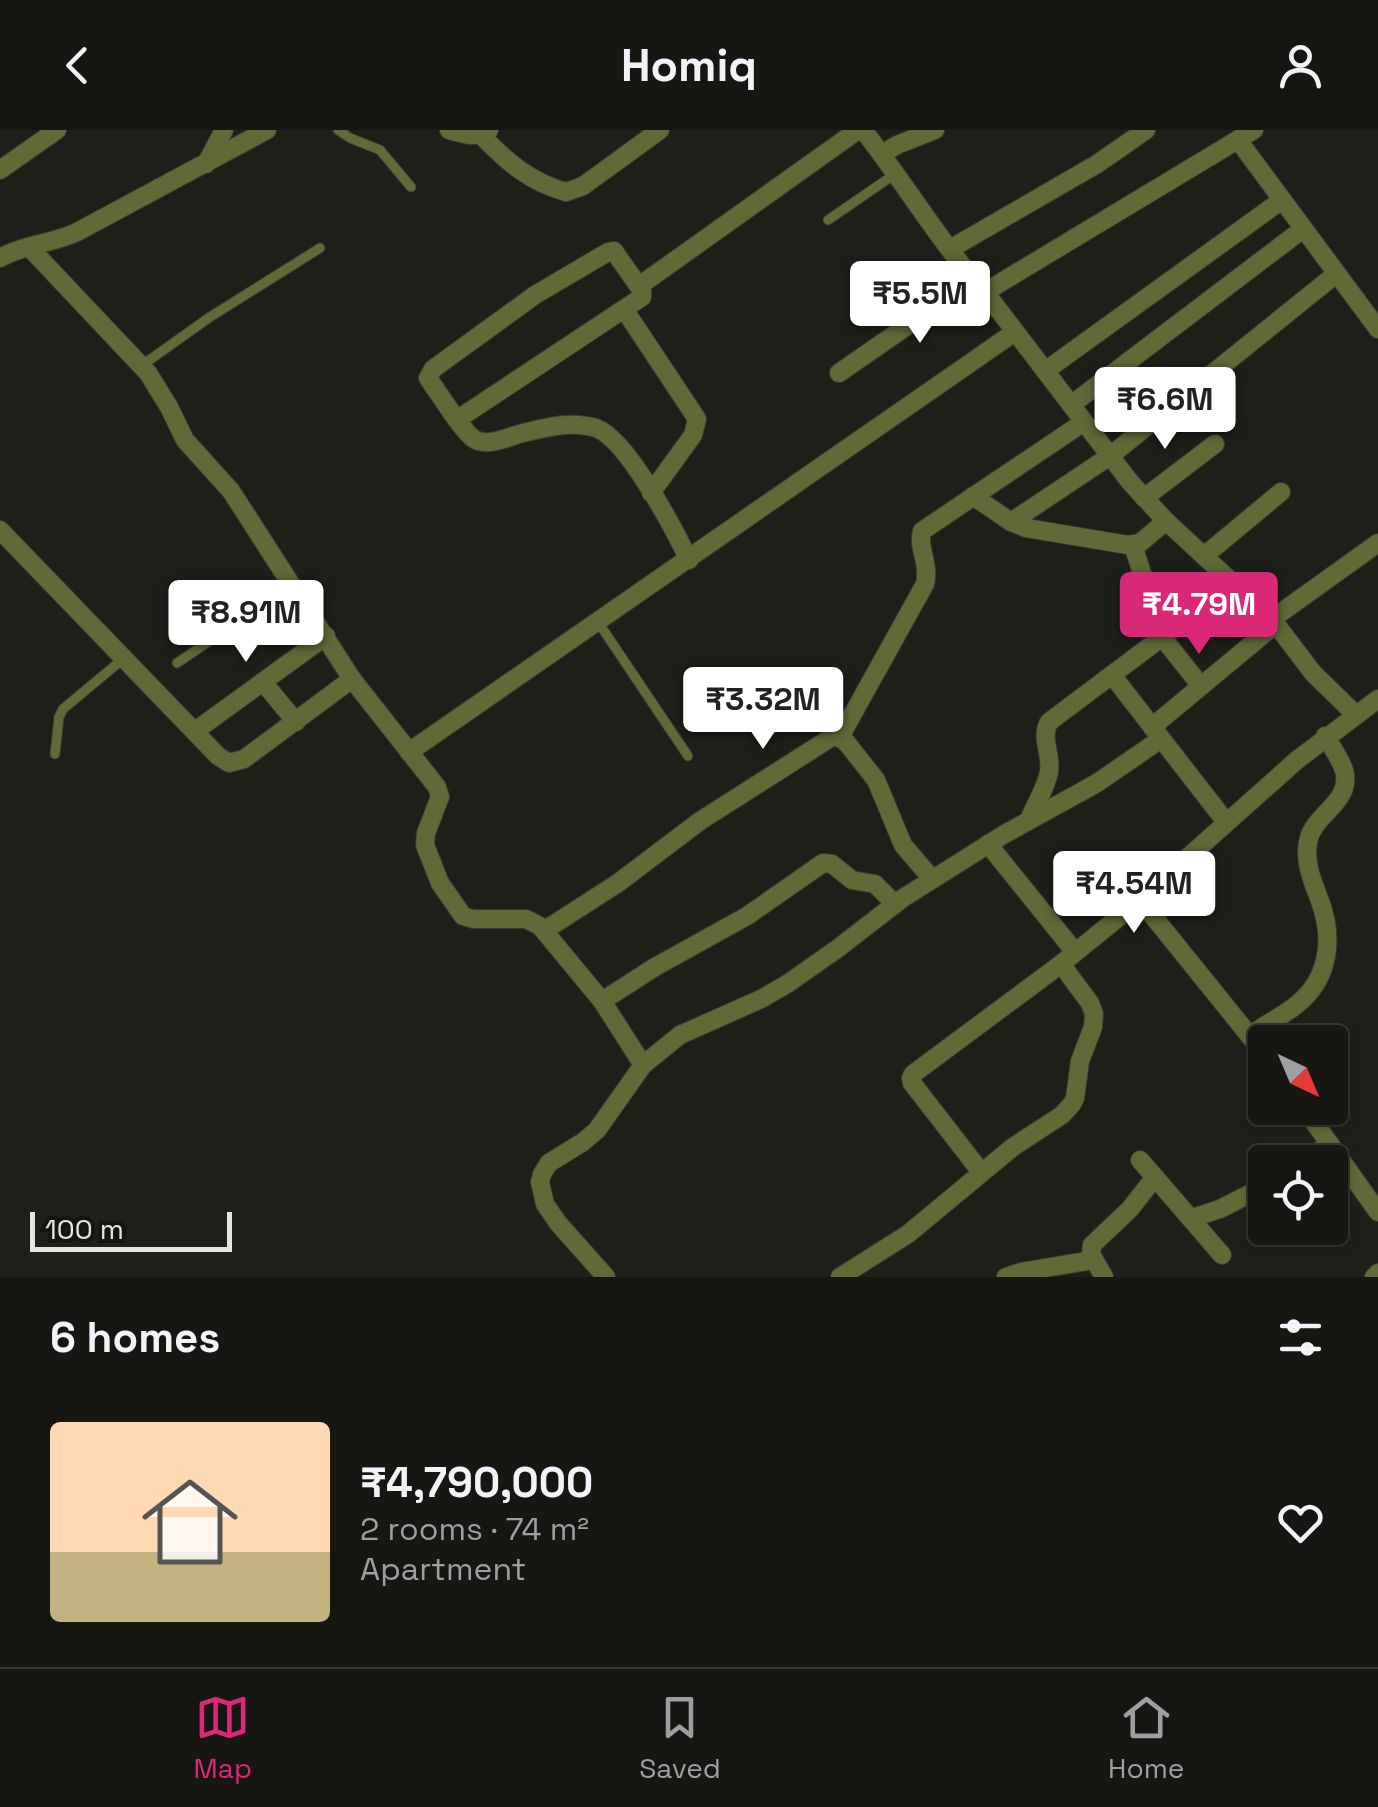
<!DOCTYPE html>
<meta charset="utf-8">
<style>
:root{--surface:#161713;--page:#1f201c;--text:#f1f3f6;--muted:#9e9fa0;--line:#353633;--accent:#db2777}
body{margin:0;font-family:"Space Grotesk",sans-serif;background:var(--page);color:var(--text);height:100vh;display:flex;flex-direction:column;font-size:38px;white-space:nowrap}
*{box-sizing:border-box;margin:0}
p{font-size:32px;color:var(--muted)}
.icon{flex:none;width:55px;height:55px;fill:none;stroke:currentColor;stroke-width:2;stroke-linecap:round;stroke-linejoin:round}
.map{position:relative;height:1147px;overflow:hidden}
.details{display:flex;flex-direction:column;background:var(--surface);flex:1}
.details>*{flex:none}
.needle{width:65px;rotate:136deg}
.buttons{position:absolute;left:1248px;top:895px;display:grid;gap:20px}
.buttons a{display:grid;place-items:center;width:100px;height:100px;border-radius:10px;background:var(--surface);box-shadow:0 2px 8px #0004,0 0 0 2px var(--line);font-size:50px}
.scale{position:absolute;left:30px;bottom:25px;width:202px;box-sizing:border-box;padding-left:10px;border:5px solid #e5e6e2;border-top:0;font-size:28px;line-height:35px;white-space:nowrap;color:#e5e6e2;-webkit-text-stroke:8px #151610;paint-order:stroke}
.price{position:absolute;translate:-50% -85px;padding:0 22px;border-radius:10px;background:#fff;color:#222;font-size:32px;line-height:65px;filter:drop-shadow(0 2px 5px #0008)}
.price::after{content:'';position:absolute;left:50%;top:60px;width:30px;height:22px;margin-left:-15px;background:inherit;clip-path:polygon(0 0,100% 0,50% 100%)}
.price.on{background:var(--accent);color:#fff}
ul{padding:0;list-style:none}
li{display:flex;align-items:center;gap:30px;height:250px;padding:0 50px}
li+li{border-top:2px solid var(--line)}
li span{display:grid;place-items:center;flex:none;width:280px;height:200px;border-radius:10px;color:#555}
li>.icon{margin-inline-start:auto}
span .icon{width:120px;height:120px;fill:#fffc;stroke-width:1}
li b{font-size:42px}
h2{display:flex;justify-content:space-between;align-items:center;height:120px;padding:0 50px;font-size:42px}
header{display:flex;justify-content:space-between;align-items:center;height:130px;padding:0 50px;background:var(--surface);font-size:45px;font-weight:800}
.dock{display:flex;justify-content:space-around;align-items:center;height:140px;border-top:2px solid var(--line);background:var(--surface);font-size:28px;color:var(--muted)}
.dock a{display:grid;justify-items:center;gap:5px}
.dock .on{color:var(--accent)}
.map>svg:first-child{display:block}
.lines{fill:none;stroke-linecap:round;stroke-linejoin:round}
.service-casing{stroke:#3a3b35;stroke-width:11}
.minor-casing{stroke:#3a3b35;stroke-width:20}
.service{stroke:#616937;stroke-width:9}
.minor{stroke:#616937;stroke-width:18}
</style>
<header><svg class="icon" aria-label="back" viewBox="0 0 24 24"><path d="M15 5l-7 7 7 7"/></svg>Homiq<svg class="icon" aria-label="person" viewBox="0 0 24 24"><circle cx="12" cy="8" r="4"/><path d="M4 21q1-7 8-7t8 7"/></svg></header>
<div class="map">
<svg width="1378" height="1147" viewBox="0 0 1378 1147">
<rect width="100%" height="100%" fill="#1e1f19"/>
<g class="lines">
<defs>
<g id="service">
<polyline points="338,0 350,8 380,20 411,57"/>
<polyline points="828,90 895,44"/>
<polyline points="141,236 210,187 320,118"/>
<polyline points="598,492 688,626"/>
<polyline points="177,533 291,456"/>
<polyline points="55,624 59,587 63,579 123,529"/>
</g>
<g id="minor">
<path d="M449,0c14,4 27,9 40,0"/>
<path d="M863,0c42,53 76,112 122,162l269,-162"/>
<path d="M481,5c26,27 49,47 85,57l17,-6 77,-56"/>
<polyline points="1238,10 1378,199"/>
<polyline points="882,24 897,15 935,0"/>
<polyline points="206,34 224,0"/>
<polyline points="0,40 57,0"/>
<polyline points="29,117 148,243 169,277 185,310 231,361 352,549 437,657 440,667 426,703 425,715 440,753 463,786 473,789 526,789 540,796 602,871 643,935"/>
<polyline points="950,119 1097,34 1146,0"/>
<path d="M0,128c24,-14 52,-14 77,-26l190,-102"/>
<polyline points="639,156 858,0"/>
<polyline points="985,162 1130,352 1166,391 1272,489 1378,413"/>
<polyline points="624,179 697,289 693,305 651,363"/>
<polyline points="1045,241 1282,70"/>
<polyline points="839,243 973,150"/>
<polyline points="1071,275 1303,99"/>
<path d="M458,289l184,-122v-6l-28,-40 -6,1 -73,43 -102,74 -5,9 4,6c9,12 31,48 42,55 13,8 32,-1 45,-5 24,-6 52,-14 77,-6 31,11 78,101 93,132"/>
<polyline points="973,366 1011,392 1026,398 1128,415 1140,413 1166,391"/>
<polyline points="1144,368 1215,314"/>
<polyline points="1011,392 1110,326 1336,144"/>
<polyline points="0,400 218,626 229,633 244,629 352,549"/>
<polyline points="1133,415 1162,507 1201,556"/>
<polyline points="1204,426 1281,362"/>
<polyline points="1272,489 1313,543 1355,584"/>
<polyline points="1112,545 1226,692"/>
<polyline points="263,552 296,592"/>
<polyline points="1152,597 1276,494"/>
<polyline points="195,601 326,506"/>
<path d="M840,607l85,-153c5,-22 -8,-36 -3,-53l162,-109"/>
<polyline points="409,622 1015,202"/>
<path d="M1029,690c6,-15 17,-32 20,-48 3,-18 -9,-34 0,-50l185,-139"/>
<polyline points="988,714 1075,822"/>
<polyline points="1140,770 1265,925"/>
<polyline points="545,800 618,753 700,691 835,605 846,612 876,650 903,715 932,749"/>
<polyline points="602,871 655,837 747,786 823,733 832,734 852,750 875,754 895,774"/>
<path d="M1250,906c16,-13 36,-21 51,-35 29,-26 32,-65 19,-100 -7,-19 -16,-38 -12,-59 5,-29 45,-39 36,-72 -4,-12 -12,-23 -19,-34"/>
<polyline points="1304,978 1378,1082"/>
<polyline points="1140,1030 1222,1125"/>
<polyline points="1301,1032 1330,1014"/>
<polyline points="981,1042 912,953 911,948 913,944 1061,834 1140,770 1297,630 1378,569"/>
<polyline points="1192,1088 1220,1079 1265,1056"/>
<polyline points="606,1147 558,1093 545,1074 540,1052 542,1044 549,1033 583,1012 597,1000 643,935 680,905 761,869 787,854 837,819 903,768 1003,705 1097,653 1161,609"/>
<polyline points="840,1147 908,1104 1013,1017 1062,985 1072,974 1075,968 1080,931 1093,897 1094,884 1090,873 1061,834"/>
<polyline points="1006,1147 1021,1142 1093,1130"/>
<polyline points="1104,1147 1091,1124 1092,1115 1130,1079 1155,1047"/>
<polyline points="1374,1147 1378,1143"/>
</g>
</defs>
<use href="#service" class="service-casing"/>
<use href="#minor" class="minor-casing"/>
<use href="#service" class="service"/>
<use href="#minor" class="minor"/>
</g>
</svg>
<div class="buttons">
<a><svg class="needle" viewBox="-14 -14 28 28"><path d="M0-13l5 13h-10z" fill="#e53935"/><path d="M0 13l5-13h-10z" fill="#9e9fa0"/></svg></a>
<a><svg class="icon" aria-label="locate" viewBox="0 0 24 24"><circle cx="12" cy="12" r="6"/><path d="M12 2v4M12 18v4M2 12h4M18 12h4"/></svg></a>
</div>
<div class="scale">100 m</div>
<b class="price" style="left:920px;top:216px">₹5.5M</b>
<b class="price" style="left:1165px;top:322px">₹6.6M</b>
<b class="price on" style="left:1199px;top:527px">₹4.79M</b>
<b class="price" style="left:246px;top:535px">₹8.91M</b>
<b class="price" style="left:763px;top:622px">₹3.32M</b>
<b class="price" style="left:1134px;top:806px">₹4.54M</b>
</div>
<section class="details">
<h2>6 homes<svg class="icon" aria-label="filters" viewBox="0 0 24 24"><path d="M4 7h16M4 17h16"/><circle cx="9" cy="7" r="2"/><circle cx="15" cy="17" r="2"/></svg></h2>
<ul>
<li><span style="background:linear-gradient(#ffd9b3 65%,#c2b280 0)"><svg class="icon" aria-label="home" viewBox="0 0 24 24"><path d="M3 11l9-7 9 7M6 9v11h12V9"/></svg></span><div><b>₹4,790,000</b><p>2 rooms · 74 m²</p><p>Apartment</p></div><svg class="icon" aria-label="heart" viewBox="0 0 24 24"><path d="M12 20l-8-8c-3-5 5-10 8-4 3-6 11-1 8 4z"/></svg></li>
</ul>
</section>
<nav class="dock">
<a class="on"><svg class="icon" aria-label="map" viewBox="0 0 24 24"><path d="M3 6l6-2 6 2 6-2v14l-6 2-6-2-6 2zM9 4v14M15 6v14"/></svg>Map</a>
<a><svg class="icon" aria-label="saved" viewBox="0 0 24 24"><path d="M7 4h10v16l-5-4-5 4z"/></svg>Saved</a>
<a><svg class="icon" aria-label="home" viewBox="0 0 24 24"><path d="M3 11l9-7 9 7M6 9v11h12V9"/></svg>Home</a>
</nav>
